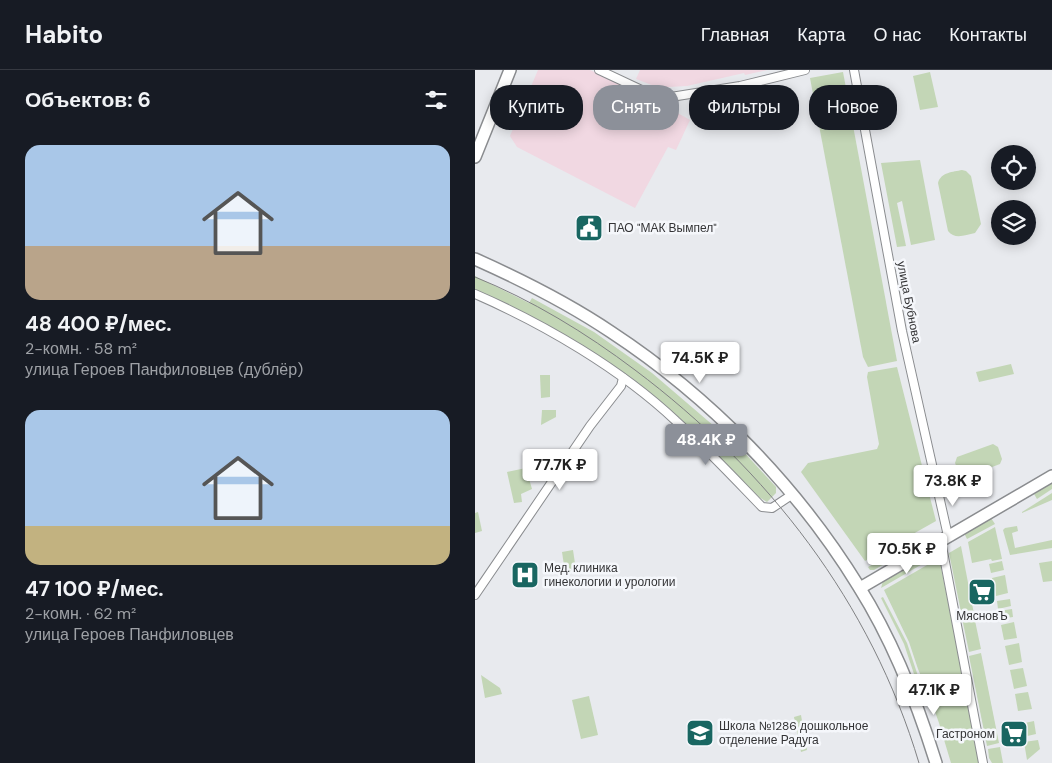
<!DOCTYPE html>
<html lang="ru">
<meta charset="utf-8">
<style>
:root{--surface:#171b24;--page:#20242c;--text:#f1f3f6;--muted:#9ea1a6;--line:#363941;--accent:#8c9099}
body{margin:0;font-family:"DM Sans",sans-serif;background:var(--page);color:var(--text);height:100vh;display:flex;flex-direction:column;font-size:19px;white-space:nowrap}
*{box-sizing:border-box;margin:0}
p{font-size:16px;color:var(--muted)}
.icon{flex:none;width:28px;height:28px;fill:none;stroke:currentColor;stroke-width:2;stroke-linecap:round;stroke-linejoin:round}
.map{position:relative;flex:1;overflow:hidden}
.details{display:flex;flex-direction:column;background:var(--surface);width:475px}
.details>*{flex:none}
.hud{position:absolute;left:15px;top:15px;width:475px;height:45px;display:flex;gap:10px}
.buttons{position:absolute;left:516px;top:75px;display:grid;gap:10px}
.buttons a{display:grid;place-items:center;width:45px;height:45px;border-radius:50%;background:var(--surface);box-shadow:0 2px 12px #0003;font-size:25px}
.price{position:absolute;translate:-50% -42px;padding:0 11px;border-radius:5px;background:#fff;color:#222;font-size:16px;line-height:32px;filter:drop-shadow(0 1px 2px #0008)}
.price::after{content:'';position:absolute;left:50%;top:30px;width:15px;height:11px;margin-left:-8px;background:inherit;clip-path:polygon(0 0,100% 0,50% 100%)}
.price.current{background:var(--accent);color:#fff}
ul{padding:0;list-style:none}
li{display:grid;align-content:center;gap:10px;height:265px;padding:0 25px}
li span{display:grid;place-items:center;height:155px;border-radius:15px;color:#555}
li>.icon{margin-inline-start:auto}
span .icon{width:90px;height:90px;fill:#fffc;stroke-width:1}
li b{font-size:21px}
h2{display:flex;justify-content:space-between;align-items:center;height:60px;padding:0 25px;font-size:21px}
.chip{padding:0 18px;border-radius:20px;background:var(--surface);box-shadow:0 2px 12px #0003;font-size:18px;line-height:45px}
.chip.current{background:var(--accent);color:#fff}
header{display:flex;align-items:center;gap:30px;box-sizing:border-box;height:70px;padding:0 25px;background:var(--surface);border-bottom:1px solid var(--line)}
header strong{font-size:24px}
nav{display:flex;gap:28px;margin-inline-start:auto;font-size:18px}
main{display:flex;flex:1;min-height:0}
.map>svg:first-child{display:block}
.industrial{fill:#f1d8e2}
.green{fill:#c3d6b6}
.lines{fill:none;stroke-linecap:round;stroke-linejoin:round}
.street-casing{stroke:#8a8c8f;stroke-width:10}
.secondary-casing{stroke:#8a8c8f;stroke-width:14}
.street{stroke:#fff;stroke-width:8}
.secondary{stroke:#fff;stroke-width:11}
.tram{stroke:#808183;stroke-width:1}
.labels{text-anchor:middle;stroke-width:5;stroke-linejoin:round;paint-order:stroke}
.poi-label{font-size:12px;fill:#343436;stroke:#f5f7fb;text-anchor:start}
.street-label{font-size:12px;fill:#343436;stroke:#f5f7fb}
</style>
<header>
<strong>Habito</strong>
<nav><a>Главная</a><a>Карта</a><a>О нас</a><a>Контакты</a></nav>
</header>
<main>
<section class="details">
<h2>Объектов: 6<svg class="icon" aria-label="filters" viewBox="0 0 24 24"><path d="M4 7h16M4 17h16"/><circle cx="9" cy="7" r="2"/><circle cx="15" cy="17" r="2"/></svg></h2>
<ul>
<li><span style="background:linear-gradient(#a9c7e8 65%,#b9a48a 0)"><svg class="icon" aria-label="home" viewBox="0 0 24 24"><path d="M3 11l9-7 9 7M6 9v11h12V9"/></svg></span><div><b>48 400 ₽/мес.</b><p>2-комн. · 58 m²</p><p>улица Героев Панфиловцев (дублёр)</p></div></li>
<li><span style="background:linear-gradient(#a9c7e8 75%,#c2b280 0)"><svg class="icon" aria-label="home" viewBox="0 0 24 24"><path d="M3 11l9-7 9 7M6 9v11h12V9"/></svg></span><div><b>47 100 ₽/мес.</b><p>2-комн. · 62 m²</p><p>улица Героев Панфиловцев</p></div></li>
</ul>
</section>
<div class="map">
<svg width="577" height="693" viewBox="0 0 577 693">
<rect width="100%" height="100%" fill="#e8eaee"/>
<g class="industrial">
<polygon points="63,0 115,0 185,33 215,50 201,80 193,77 160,138 42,77 35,66"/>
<polygon points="165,0 292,0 270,5 269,3 212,16 194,17 182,17 161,9"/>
</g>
<g class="green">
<polygon points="368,2 422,291 393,297 388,287 335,8"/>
<polygon points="455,2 463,37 445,40 438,6"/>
<polygon points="445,90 460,170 436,175 427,131 422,133 431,176 422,177 406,93"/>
<path d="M487,100l4,1 5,5 10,48 -6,9c-10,2 -20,7 -27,-2l-10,-48c3,-11 15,-11 24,-13z"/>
<polygon points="0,206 54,233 57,228 119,262 177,303 267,380 301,417 301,423 292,432 284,427 194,339 136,296 0,221"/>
<polygon points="536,294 539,304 504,312 501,302"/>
<polygon points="422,297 461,451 390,491 326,402 333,393 402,379 404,374 392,307 393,302"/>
<polygon points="65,305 75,305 75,327 66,328"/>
<polygon points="67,340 81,340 81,347 66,355"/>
<polygon points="518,374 523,377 527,389 525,394 491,407 485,405 480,393 482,387"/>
<polygon points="51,398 57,419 46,424 47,432 39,433 32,402"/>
<polygon points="577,412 577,419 562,429 559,424"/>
<polygon points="577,423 577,430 547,443 547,442"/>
<polygon points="3,442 7,461 0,463 0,443"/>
<polygon points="516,448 520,454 492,469 489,463"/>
<polygon points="542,456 543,461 537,463 540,478 577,470 577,478 535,485 528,460 530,458"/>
<polygon points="520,457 527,489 517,491 516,489 497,493 493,472"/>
<polygon points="486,476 499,544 487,547 474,483"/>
<polygon points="425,479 428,483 399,500 395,500 393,497"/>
<polygon points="461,479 463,485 406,518 408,511 413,507"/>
<polygon points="98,480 101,500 90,502 87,482"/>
<polygon points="459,491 461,494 465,492 504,689 508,689 513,693 476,693 464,653 454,625 443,599 434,572 409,520"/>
<polygon points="527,491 529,500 516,503 514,494"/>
<polygon points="577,491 577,511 568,512 564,493"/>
<polygon points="530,505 533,523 521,526 517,508"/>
<polygon points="408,527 432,573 447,618 444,619 429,574 406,528"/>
<polygon points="535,529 536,536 523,539 522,531"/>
<polygon points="537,539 538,547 525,549 524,541"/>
<polygon points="499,546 506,579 494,582 487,548"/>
<polygon points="539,552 542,568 529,570 526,555"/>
<polygon points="544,573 547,592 534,595 530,576"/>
<polygon points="506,583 524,673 512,676 494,586"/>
<polygon points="548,598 552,616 539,619 535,600"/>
<polygon points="6,605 25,618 27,624 10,628"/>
<polygon points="553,622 557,639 543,641 540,624"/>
<polygon points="114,626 123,665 106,669 97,630"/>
<polygon points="326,645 332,680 326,682 319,647"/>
<polygon points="559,651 561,664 548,667 545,654"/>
<polygon points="563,670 565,679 552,690 549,672"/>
<polygon points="525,677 528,693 517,693 514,688 513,679"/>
</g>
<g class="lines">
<defs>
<g id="street">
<polyline points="124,0 171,22 196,27 265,16 330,0"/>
<polyline points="379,0 427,261 473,466"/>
<path d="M0,224c69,30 146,75 201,127 30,27 58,57 86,86l10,1 21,-14"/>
<polyline points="466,471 508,693"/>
<polyline points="0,525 115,356 146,316 148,308"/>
</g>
<g id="secondary">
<polyline points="0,87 35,0"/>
<path d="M0,189c47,21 93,44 136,73 99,65 186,154 248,255 34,54 58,115 77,176"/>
<polyline points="385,518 577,406"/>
</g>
</defs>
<use href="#street" class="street-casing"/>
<use href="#secondary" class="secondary-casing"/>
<use href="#street" class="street"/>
<use href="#secondary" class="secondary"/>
<path class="tram" d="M0,207c57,23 111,56 160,93 133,100 236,232 284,393"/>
</g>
<defs>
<symbol id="civic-square" viewBox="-11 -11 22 22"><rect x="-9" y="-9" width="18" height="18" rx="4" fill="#196661" stroke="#f5f7fb"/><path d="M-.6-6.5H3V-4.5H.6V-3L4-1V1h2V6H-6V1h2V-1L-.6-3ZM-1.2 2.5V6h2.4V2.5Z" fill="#fff"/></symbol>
<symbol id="hospital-square" viewBox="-11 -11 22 22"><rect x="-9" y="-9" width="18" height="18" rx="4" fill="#196661" stroke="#f5f7fb"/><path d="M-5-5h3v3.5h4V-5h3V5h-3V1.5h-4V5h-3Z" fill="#fff"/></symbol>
<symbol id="supermarket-square" viewBox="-11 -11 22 22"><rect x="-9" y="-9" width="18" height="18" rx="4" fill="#196661" stroke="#f5f7fb"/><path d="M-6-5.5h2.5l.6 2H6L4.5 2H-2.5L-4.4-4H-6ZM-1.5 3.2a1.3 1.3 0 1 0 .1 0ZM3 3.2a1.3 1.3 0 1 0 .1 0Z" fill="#fff"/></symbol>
<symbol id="school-square" viewBox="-11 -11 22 22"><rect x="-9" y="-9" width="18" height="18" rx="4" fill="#196661" stroke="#f5f7fb"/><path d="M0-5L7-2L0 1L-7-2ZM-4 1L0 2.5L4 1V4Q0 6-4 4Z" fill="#fff"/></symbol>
</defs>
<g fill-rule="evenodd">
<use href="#civic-square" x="98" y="142" width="32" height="32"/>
<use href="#hospital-square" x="34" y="489" width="32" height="32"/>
<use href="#supermarket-square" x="491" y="506" width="32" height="32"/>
<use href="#school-square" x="209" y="647" width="32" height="32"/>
<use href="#supermarket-square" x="523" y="648" width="32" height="32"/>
</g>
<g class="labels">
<g class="poi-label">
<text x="133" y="162">ПАО "МАК Вымпел"</text>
<text x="69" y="502">Мед. клиника<tspan x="69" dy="14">гинекологии и урологии</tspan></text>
<text x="507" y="550" text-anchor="middle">МясновЪ</text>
<text x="244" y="660">Школа №1286 дошкольное<tspan x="244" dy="14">отделение Радуга</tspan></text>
<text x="520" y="668" text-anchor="end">Гастроном</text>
</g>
<g class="street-label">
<text transform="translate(434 232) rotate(79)" y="4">улица Бубнова</text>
</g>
</g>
</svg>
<div class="buttons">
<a><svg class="icon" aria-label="locate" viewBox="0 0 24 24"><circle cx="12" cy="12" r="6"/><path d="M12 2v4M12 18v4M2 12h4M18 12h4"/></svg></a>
<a><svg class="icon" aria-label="layers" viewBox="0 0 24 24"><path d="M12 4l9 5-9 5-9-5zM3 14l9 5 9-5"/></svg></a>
</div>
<b class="price" style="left:225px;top:314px">74.5K ₽</b>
<b class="price current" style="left:231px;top:396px">48.4K ₽</b>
<b class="price" style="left:85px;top:421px">77.7K ₽</b>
<b class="price" style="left:478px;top:437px">73.8K ₽</b>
<b class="price" style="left:432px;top:505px">70.5K ₽</b>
<b class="price" style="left:459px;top:646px">47.1K ₽</b>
<div class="hud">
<a class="chip">Купить</a>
<a class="chip current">Снять</a>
<a class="chip">Фильтры</a>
<a class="chip">Новое</a>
</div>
</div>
</main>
